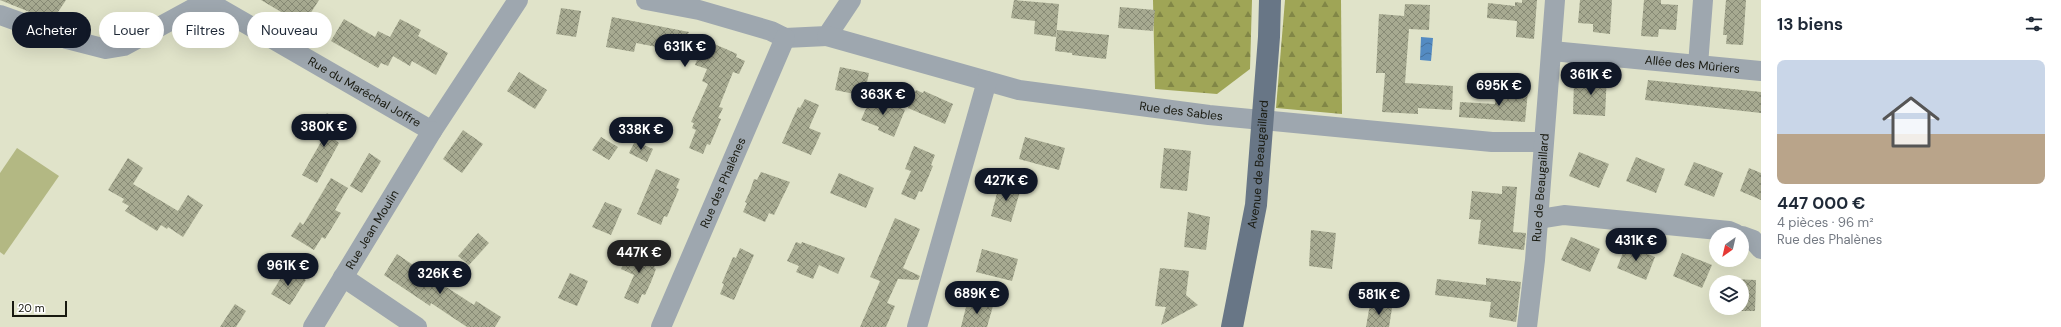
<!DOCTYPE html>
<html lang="fr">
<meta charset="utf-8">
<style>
:root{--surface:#fff;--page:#f2f2f3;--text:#1f2937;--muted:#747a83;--line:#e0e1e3;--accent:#111827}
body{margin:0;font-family:"DM Sans",sans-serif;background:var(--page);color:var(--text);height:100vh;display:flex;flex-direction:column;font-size:15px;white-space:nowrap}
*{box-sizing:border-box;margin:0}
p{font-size:13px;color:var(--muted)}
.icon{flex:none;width:22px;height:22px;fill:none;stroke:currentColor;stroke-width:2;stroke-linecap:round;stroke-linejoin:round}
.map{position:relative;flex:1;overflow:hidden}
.details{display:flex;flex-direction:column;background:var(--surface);width:300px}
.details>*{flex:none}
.top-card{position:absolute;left:12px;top:12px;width:380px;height:36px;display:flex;gap:8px}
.needle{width:26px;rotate:214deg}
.controls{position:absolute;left:1709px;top:227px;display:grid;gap:8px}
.controls a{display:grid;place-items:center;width:40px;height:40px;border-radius:50%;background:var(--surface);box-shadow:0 4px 16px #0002;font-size:20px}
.scale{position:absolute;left:12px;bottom:10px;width:55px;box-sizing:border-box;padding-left:4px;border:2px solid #18190f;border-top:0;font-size:11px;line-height:14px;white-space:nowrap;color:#18190f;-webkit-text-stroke:3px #fff;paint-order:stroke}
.price{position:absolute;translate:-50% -34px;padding:0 9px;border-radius:14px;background:var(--accent);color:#fff;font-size:13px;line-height:26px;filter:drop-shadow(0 1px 2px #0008)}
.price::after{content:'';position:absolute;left:50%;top:24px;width:12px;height:9px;margin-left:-6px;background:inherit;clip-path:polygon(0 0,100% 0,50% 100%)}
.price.active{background:#222;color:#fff}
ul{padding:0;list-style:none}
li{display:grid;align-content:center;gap:8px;height:212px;padding:0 16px}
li+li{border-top:1px solid var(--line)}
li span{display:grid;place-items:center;height:124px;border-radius:8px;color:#555}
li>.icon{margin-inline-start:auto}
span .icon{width:72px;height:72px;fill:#fffc;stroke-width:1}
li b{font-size:17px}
h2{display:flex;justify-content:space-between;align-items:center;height:48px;padding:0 16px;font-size:17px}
.tag{padding:0 14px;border-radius:18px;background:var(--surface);box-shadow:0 4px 16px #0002;font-size:14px;line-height:36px}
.tag.active{background:var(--accent);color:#fff}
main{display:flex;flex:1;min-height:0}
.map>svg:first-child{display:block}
.forest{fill:url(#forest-firs)}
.park{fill:#b3b883}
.water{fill:url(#water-waves)}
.building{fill:url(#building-cross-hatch)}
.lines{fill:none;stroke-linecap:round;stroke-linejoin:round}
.minor{stroke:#9ea7af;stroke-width:20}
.major{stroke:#687686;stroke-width:22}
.labels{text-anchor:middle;stroke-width:3;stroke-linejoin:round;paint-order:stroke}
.street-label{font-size:12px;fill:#18190f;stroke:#fff}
</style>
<main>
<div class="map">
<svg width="1761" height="327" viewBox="0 0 1761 327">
<defs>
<pattern id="forest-firs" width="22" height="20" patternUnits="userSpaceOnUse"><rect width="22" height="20" fill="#9fa556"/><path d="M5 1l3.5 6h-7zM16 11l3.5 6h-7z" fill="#818646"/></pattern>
<pattern id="water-waves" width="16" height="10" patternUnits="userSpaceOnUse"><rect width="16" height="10" fill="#548bc2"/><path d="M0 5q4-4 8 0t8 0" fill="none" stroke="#45719c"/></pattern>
<pattern id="building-cross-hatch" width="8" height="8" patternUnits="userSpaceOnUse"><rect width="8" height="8" fill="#a7aa91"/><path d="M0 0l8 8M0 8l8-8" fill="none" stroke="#878a75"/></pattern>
</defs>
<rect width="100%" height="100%" fill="#e0e3c9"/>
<g class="forest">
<polygon points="1153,0 1252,0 1250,69 1217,94 1155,89"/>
<polygon points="1285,0 1341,0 1342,114 1276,108"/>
</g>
<polygon class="park" points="17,148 59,176 4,255 0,252 0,173"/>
<polygon class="water" points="1421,37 1433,38 1431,61 1420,60"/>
<g class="building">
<polygon points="0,0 66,0 52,21"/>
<polygon points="261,0 319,0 303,25"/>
<polygon points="1014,0 1059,4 1056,37 1034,34 1035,21 1011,18"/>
<polygon points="1522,0 1537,0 1534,39 1516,37 1517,21 1487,18 1488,3 1515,6 1515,2 1522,3"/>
<polygon points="1580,0 1612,0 1610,34 1593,32 1593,24 1578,23"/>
<polygon points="1644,0 1661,0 1661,4 1678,5 1676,30 1659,29 1658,37 1641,36"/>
<polygon points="1726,0 1746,0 1743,45 1726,44 1727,35 1723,35"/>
<polygon points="1405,4 1430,5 1429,30 1409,29 1405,83 1453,86 1452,110 1418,108 1418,114 1382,112 1385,73 1376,73 1379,14 1404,16"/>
<polygon points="1120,7 1155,10 1153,31 1118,28"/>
<polygon points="561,8 581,11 576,37 556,34"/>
<polygon points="612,17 689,32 687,35 713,47 714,44 726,49 737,54 736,57 745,61 739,74 733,72 719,107 723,108 718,118 721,119 710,145 707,144 703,154 689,148 696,130 692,128 694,123 691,122 708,84 702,81 707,69 695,65 697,60 678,51 636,43 634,52 606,47"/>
<polygon points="344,19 375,37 378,31 390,37 400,19 421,30 418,36 448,53 436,75 412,61 410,66 393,56 388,66 381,63 378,68 331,41"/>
<polygon points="1057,30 1109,35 1106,59 1072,55 1072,53 1055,51"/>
<polygon points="840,67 869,73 864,96 835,90"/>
<polygon points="519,72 547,90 535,109 507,91"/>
<polygon points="1590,74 1607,74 1605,116 1573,114 1574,81 1590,82"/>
<polygon points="1648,80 1761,92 1761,113 1645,100"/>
<polygon points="1496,89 1528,91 1525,122 1459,117 1460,102 1495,104"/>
<polygon points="916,90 923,93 924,91 953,104 945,124 908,108"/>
<polygon points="872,95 905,110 894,137 878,130 879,127 861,120"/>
<polygon points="805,99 819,105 809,128 821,133 811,155 782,143 798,107 800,108"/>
<polygon points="327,113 343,123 334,139 339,143 317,183 302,175 325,135 317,131"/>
<polygon points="463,130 483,144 462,173 443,159"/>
<polygon points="601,137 618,147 609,160 592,150"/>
<polygon points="1025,137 1065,148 1059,170 1019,159"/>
<polygon points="635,141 653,149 647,162 629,153"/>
<polygon points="914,146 935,155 931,165 933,166 922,192 919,191 915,200 901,194 911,171 905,169"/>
<polygon points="1164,148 1191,151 1187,191 1160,188"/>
<polygon points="1579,152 1609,164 1599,188 1569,176"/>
<polygon points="369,153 381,161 362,193 350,186"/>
<polygon points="1636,157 1665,169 1656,193 1626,181"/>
<polygon points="128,158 143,168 133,184 178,211 188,195 203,205 183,237 168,227 167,229 161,225 157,231 138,219 125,211 129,206 122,202 124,199 108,190"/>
<polygon points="1694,162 1723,173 1714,197 1684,185"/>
<polygon points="1749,168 1761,173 1761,200 1740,191"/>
<polygon points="656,169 680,179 676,188 679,189 667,217 664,216 661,225 637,214"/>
<polygon points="761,172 790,182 774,215 769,213 765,222 743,212 747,203 745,202 750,191 754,179 757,180"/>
<polygon points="839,173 874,188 866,208 830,193"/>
<polygon points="331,178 348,188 335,210 341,213 325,239 322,237 314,250 291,236 300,222 303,225"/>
<polygon points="1000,182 1021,188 1011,222 991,216"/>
<polygon points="1502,186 1517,187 1513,232 1526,233 1524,250 1478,244 1481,220 1469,219 1472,191 1502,194"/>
<polygon points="605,202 622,209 611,235 592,227"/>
<polygon points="1188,212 1210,217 1206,250 1184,247"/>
<polygon points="895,218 920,229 903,268 920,276 918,280 898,279 887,303 895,306 886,327 860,327 880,281 870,277"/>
<polygon points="1311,230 1336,233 1332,269 1309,266"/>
<polygon points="478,233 489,243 469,265 458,256"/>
<polygon points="1571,237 1600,249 1590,272 1561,260"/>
<polygon points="796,242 801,244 802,242 845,258 838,274 819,265 813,279 796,272 799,266 787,261"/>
<polygon points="1626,245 1655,257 1646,280 1617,268"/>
<polygon points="740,248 754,255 734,300 720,294 724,284 722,283 733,257 736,258"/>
<polygon points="636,249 658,259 654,268 656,269 651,282 645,295 642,294 638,304 624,298 634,275 621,269 627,256 632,259"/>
<polygon points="982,249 1018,259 1012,281 976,272"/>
<polygon points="1682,253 1712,265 1702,288 1673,276"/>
<polygon points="397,254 429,276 432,272 445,281 443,285 474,305 476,301 501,317 495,327 467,327 431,303 430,306 384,275"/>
<polygon points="287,268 306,280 290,305 271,294"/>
<polygon points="1160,268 1189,271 1186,295 1198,305 1161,325 1166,307 1155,306"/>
<polygon points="570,273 588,281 577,306 558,298"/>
<polygon points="1486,278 1521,282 1516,322 1489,317 1491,302 1435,295 1437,279 1486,285"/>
<polygon points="1731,279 1756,280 1755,311 1730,311 1730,308 1742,308 1742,282 1731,282"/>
<polygon points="968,299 993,306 987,327 961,327"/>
<polygon points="235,304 246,311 236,327 220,327"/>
<polygon points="1370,304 1392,308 1389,327 1366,327"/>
</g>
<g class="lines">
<g class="minor">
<polyline points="646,0 699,10 771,31 785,38 827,36 851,0"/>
<path id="s1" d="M0,15l67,24 39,10 18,-3 68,-37 15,-4 12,3 213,123 86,-131"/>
<path id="s2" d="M827,36l192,54 190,25 283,27h51"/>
<path id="s3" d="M1552,51l209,20"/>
<polyline points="1698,65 1703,0"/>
<polyline points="1539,219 1564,215 1729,231 1736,234"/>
<polyline points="1742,236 1753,240 1761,249"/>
<polyline points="343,277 417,327"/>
<path id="s4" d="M313,327l119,-196"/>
<path id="s5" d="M661,327l124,-289"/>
<polyline points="917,327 987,81"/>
<path id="s6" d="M1527,327l8,-67 20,-260"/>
</g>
<path class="major" id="s7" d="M1232,327l24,-122 13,-168 1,-37"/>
</g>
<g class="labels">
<g class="street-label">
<text dy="4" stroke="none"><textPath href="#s3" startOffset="141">Allée des Mûriers</textPath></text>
<text dy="4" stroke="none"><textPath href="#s1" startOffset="403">Rue du Maréchal Joffre</textPath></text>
<text dy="4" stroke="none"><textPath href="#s2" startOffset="363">Rue des Sables</textPath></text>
<text dy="4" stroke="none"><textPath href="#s7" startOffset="165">Avenue de Beaugaillard</textPath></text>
<text dy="4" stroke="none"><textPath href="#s5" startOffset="157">Rue des Phalènes</textPath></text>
<text dy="4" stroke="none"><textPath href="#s6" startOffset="140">Rue de Beaugaillard</textPath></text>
<text dy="4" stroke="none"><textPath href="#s4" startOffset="114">Rue Jean Moulin</textPath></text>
</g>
</g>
</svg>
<div class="controls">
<a><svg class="needle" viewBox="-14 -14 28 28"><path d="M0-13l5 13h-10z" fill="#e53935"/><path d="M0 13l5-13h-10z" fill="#747a83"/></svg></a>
<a><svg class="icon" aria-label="layers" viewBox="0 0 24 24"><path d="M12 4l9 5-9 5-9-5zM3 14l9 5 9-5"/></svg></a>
</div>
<div class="scale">20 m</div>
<b class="price" style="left:685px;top:68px">631K €</b>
<b class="price" style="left:1591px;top:96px">361K €</b>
<b class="price" style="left:1499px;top:107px">695K €</b>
<b class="price" style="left:883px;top:116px">363K €</b>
<b class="price" style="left:324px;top:148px">380K €</b>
<b class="price" style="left:641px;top:151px">338K €</b>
<b class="price" style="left:1006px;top:202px">427K €</b>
<b class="price" style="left:1636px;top:262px">431K €</b>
<b class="price active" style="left:639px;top:274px">447K €</b>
<b class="price" style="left:288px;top:287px">961K €</b>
<b class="price" style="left:440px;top:295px">326K €</b>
<b class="price" style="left:977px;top:315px">689K €</b>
<b class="price" style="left:1379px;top:316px">581K €</b>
<div class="top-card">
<a class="tag active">Acheter</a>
<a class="tag">Louer</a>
<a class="tag">Filtres</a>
<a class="tag">Nouveau</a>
</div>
</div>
<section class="details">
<h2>13 biens<svg class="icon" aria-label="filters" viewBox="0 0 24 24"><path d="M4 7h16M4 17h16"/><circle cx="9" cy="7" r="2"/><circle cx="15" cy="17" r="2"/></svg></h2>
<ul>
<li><span style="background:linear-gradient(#c9d6e8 60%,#b9a48a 0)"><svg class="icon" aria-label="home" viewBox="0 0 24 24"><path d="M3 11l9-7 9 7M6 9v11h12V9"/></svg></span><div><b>447 000 €</b><p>4 pièces · 96 m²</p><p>Rue des Phalènes</p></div></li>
</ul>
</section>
</main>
